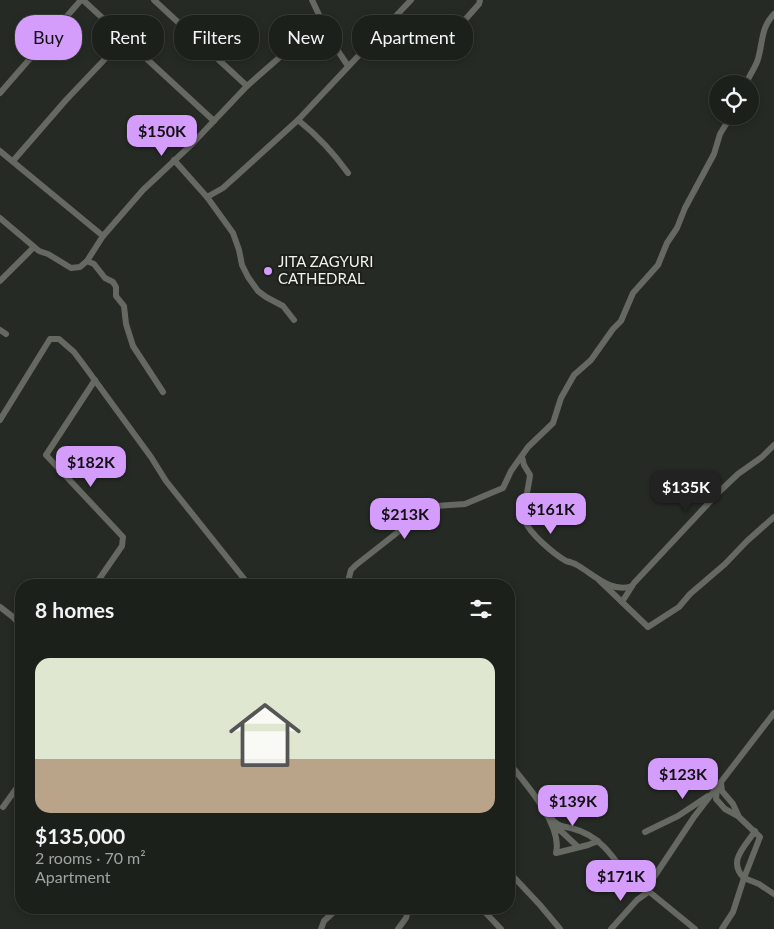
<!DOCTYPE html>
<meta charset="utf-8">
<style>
:root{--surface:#1c201b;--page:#292d28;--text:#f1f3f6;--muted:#a0a3a3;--line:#3a3e3a;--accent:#d49cfb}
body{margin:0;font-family:Lato,sans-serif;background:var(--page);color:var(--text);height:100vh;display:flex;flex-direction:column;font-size:19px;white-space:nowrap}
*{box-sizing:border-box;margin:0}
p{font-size:16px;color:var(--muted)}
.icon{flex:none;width:28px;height:28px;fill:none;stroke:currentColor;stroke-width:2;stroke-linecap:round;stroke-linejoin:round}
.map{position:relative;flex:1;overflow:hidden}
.panel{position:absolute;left:15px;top:579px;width:500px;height:335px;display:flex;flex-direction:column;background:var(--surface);border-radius:20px;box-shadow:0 2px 8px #0003,0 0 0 1px var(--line)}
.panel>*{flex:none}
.hud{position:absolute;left:15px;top:15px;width:500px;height:45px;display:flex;gap:10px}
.fabs{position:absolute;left:709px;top:75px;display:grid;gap:10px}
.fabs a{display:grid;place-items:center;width:50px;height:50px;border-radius:50%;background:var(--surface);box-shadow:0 2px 8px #0003,0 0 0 1px var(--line);font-size:25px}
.price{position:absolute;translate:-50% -42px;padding:0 11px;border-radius:10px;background:var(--accent);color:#111;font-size:16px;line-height:32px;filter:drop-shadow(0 1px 2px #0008)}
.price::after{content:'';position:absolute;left:50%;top:30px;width:15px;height:11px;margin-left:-8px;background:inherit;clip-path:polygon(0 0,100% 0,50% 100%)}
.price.current{background:#222;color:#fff}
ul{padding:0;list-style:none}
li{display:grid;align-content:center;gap:10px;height:265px;padding:0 20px}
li+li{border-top:1px solid var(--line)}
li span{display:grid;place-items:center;height:155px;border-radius:15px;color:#555}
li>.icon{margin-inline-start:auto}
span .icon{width:90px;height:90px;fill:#fffc;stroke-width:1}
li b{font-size:21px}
h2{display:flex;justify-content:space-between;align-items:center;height:60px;padding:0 20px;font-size:21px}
.pill{padding:0 18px;border-radius:20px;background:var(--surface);box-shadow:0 2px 8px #0003,0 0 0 1px var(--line);font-size:18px;line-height:45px}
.pill.current{background:var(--accent);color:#111}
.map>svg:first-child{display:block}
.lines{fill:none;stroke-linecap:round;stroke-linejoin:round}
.minor{stroke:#656961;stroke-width:6}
.poi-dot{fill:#d49cfb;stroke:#1d201a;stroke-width:2}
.labels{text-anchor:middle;stroke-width:4;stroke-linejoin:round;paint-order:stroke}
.poi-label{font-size:15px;fill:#f1f3ef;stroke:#1d201a;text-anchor:start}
</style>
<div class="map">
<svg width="774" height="929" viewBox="0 0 774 929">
<rect width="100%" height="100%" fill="#262a24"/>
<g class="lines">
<g class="minor">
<polyline points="83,0 214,121"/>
<polyline points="154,0 247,86"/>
<polyline points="321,19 328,36 348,66"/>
<polyline points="441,47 479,4 480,0"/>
<path d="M746,84c3,-9 10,-17 12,-25 5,-17 3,-32 16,-45"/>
<polyline points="0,93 81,0"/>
<path d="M298,120c20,16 35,32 50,53"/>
<polyline points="0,151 103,236"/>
<polyline points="174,160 207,197 233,233 239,250 242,265 248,277 258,291 266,297 283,306 294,320"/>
<polyline points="13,161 66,100 124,39"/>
<polyline points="207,197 223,188 298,120 411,0"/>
<polyline points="0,218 39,251 48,254 71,268 80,267 87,261 103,236 143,190 192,144 247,86 296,43 321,19 312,0"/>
<polyline points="87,261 94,264 105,278 113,282 116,287 116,296 124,306 126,324 133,346 163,392"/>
<polyline points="0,281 34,247"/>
<polyline points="0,330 6,334"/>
<polyline points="0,420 50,339 59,339 74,352 83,364 151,457 166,481 249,585"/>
<path d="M522,457l2,8 6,10c-1,11 -8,36 -5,46 5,13 29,33 41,40 4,1 8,2 11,4 16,9 35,29 55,21"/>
<polyline points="599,580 648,627 679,607 690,594 725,564 747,541 774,517"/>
<polyline points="95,585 122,546 123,537 46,455 95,380"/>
<polyline points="347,585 351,570 356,565 426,510 436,506 465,504 503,488 511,471 528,447 553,423 561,398 574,375 591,360 613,329 621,321 633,293 658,265 667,243 677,228 685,208 714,154 720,134 731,116"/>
<polyline points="622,602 634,583 719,492 738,474 762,457 774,445"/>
<polyline points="0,607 13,617 21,626"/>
<path d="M509,763c16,20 54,62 47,90l32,-8 10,-4"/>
<polyline points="721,783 722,791 733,804 739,817 760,837 744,878 759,884 774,894"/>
<polyline points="717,789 716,799 725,809 738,816"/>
<polyline points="3,807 21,782"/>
<path d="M547,815c4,3 8,8 12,10 4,2 8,2 12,3 11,3 23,9 31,17 14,12 27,40 44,44l48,-72 80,-104"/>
<polyline points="554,829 561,831 578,847"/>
<polyline points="645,832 678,816 708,796"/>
<polyline points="509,872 540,905 560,929"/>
<polyline points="646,889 695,929"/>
<polyline points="481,908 501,929"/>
<polyline points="321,929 324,921 338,908"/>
<polyline points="398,929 406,918 409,908"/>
<polyline points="611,929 637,900 648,892"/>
<path d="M722,929l11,-17 11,-34c-17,-17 1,-31 11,-47"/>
</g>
</g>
<circle class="poi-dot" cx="268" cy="271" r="5"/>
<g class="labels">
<g class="poi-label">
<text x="278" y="267">JITA ZAGYURI<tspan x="278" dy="17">CATHEDRAL</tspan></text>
</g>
</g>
</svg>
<div class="fabs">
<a><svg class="icon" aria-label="locate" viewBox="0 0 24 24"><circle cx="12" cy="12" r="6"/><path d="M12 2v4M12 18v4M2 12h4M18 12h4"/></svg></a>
</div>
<b class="price" style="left:162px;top:157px">$150K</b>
<b class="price" style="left:91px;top:488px">$182K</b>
<b class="price current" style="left:686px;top:513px">$135K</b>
<b class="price" style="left:551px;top:535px">$161K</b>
<b class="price" style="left:405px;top:540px">$213K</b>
<b class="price" style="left:683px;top:800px">$123K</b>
<b class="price" style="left:573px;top:827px">$139K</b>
<b class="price" style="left:621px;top:902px">$171K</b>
<div class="hud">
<a class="pill current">Buy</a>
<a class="pill">Rent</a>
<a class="pill">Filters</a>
<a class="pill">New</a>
<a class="pill">Apartment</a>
</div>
<section class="panel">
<h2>8 homes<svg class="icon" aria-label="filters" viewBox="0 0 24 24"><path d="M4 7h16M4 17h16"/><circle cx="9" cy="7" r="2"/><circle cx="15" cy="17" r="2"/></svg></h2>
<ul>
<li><span style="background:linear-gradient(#dfe7d0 65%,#b9a48a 0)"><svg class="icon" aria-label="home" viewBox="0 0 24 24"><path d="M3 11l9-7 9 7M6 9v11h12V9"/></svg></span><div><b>$135,000</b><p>2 rooms · 70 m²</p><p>Apartment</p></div></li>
</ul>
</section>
</div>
